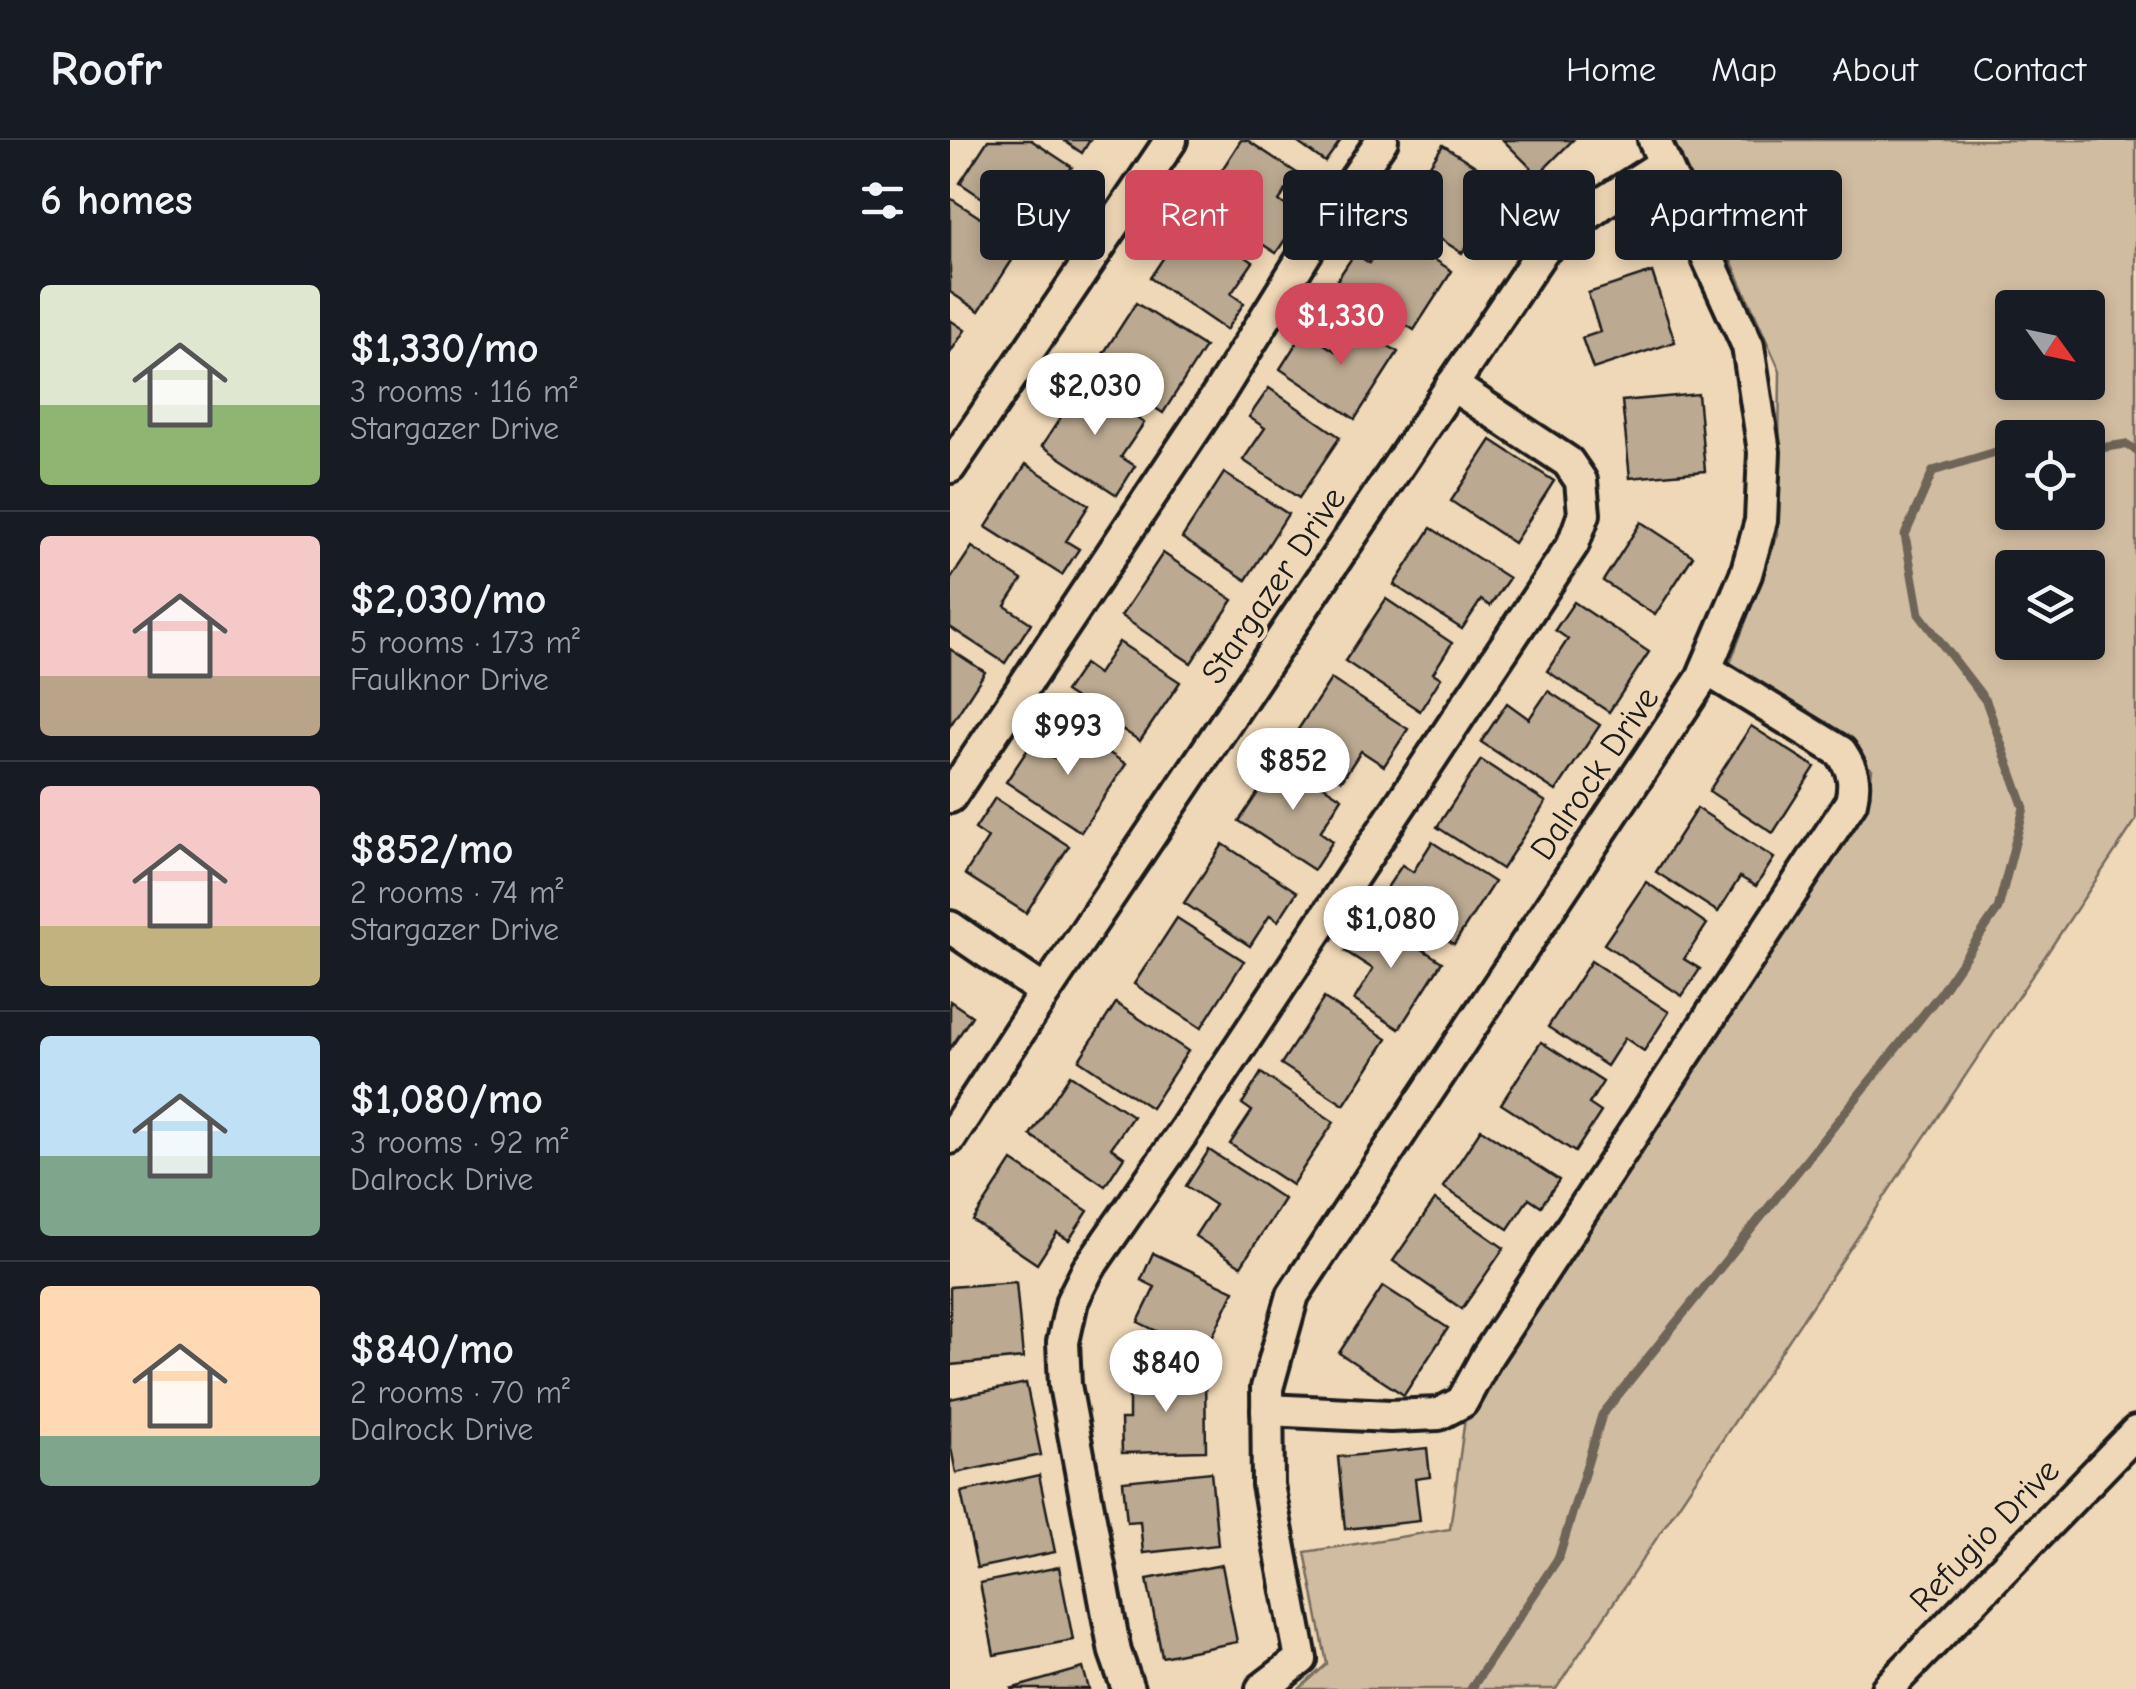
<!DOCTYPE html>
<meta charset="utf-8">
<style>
:root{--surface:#171b24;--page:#242831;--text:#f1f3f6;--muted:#9ea1a6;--line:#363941;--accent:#d1495b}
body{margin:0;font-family:"Comic Neue",sans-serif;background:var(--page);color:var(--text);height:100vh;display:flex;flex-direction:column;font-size:38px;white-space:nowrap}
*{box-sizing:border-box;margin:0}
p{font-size:32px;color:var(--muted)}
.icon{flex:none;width:55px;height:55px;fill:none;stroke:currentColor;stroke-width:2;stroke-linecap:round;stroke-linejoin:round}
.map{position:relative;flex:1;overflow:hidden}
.details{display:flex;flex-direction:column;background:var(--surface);width:950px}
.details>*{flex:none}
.top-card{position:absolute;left:30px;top:30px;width:950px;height:90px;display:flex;gap:20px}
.needle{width:65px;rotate:123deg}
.buttons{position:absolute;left:1045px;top:150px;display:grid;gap:20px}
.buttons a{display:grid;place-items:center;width:110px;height:110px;border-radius:10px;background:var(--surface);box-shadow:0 5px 15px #0003;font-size:50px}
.price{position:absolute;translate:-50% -85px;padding:0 22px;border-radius:35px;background:#fff;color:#222;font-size:32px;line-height:65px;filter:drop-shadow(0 2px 5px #0008)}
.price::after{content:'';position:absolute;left:50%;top:60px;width:30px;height:22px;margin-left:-15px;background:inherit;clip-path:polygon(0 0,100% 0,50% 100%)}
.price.on{background:var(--accent);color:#fff}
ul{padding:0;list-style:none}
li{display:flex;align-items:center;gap:30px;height:250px;padding:0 40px}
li+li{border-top:2px solid var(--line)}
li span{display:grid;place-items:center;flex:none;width:280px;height:200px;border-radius:10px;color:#555}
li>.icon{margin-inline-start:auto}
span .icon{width:120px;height:120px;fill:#fffc;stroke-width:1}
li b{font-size:42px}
h2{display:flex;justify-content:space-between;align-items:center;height:120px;padding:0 40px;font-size:42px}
.tag{padding:0 35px;border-radius:10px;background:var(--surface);box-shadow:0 5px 15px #0003;font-size:35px;line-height:90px}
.tag.on{background:var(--accent);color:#fff}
header{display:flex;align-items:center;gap:60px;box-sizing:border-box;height:140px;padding:0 50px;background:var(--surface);border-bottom:2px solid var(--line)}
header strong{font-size:48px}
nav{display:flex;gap:55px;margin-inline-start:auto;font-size:35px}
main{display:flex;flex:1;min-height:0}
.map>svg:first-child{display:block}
.green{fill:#d0bca0;stroke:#766c5e;stroke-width:2.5;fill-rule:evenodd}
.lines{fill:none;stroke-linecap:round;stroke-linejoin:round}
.stream{stroke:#6e6558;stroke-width:9}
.building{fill:#bba991;stroke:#1c1c1c;stroke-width:2.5}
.minor-casing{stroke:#1c1c1c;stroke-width:38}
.minor{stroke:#efd8b7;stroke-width:30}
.labels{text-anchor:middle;stroke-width:8;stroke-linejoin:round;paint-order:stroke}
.street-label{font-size:35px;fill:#1c1c1c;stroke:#efd8b7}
</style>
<header>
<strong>Roofr</strong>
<nav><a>Home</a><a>Map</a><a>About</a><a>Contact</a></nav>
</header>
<main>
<section class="details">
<h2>6 homes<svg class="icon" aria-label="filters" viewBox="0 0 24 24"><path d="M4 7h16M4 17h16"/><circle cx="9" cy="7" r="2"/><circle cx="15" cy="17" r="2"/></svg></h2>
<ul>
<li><span style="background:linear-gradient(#dfe7d0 60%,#8fb573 0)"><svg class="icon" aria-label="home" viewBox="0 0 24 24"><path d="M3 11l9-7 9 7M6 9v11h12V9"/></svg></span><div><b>$1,330/mo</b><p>3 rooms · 116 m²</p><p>Stargazer Drive</p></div></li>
<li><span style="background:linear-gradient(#f6c9c9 70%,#b9a48a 0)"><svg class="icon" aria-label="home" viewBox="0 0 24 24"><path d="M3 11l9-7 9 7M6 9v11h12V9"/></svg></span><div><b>$2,030/mo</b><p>5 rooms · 173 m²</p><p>Faulknor Drive</p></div></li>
<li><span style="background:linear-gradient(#f6c9c9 70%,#c2b280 0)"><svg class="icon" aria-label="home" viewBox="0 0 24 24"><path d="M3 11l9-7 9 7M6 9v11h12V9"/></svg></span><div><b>$852/mo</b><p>2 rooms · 74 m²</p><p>Stargazer Drive</p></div></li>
<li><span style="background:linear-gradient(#bfe0f5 60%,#7fa58c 0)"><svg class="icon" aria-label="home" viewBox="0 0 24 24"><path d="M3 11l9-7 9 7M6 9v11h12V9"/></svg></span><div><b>$1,080/mo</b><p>3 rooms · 92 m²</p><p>Dalrock Drive</p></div></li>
<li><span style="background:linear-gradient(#ffd9b3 75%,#7fa58c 0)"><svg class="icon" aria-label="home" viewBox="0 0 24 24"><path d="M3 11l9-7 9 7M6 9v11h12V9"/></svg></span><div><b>$840/mo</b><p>2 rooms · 70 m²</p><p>Dalrock Drive</p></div></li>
</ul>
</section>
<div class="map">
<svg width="1186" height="1549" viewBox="0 0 1186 1549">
<rect width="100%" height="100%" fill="#efd8b7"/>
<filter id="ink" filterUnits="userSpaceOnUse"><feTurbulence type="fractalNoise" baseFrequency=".01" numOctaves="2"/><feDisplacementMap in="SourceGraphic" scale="20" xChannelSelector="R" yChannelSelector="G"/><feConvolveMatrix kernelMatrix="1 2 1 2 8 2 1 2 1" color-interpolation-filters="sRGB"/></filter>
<g filter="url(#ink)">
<path class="green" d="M719,0h467v680l-580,869h-257l28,-25 -22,-112 145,-23 18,-133 401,-603 3,-24 -145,-97 51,-138 2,-163 -50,-113zM1062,168h76v74h-76zM1062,298h76v74h-76zM1062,428h76v74h-76z"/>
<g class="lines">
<g class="stream">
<polyline points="1138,310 1176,304 1186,310"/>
<polyline points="521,1549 609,1417 652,1275 989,855 1048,769 1074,668 1036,561 969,474 955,395 983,331 1062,307"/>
</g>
</g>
<g class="building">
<polygon points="38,0 81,0 122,27 80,90 10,43"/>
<polygon points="113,0 140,0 132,13"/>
<polygon points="291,0 297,0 347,33 329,61 351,76 326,113 250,64"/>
<polygon points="344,0 391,0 375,22"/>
<polygon points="553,0 623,0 588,35"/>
<polygon points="493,5 556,46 512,113 449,72"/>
<polygon points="0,58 72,105 29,171 0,152"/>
<polygon points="240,78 303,122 281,154 294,163 276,190 200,138"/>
<polygon points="440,90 502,131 464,190 387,140 405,113 419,123"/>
<polygon points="702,132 725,202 643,229 632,198 650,192 638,153"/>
<polygon points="186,163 255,207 213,273 144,228"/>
<polygon points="0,180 15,190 0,213"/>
<polygon points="403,183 448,212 405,279 330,229 354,191 385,211"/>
<polygon points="133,243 194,283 171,317 185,326 167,355 92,306"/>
<polygon points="319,248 390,297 349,358 293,320 315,288 299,277"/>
<polygon points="748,254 755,331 680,338 672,261"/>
<polygon points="541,300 604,341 564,403 501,361"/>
<polygon points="76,324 139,365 116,401 129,409 112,435 36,387"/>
<polygon points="274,333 338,374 296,440 232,398"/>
<polygon points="691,382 743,416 705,475 653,441"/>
<polygon points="481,388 559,438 540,466 531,460 512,489 444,445"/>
<polygon points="22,407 72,440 55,466 81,483 55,523 0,487 0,440"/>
<polygon points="213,413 283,460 241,523 171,476"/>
<polygon points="436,459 502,503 483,533 491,538 470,571 395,521"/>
<polygon points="624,462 699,512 659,572 597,531 618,499 605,490"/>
<polygon points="169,502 230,542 190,601 115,552 134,524 148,534"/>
<polygon points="0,509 35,532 0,586"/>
<polygon points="381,539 458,589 434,626 411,611 392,640 338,605"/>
<polygon points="598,551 650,585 606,651 531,602 557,563 579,579"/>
<polygon points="801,586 865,627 823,693 759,651"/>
<polygon points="123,589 176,624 131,692 56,642 82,603 104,618"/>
<polygon points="331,618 392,658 370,692 383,701 364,730 289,681"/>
<polygon points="531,620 596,662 552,729 487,687"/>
<polygon points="45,658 119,706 76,773 15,734 38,698 25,689"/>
<polygon points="747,668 824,718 806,746 790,737 768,772 706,732"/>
<polygon points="482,702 544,742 504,804 431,757 452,725 463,732"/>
<polygon points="273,704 347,752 328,781 320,775 300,806 234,763"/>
<polygon points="696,742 757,784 734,819 750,829 732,856 654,804"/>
<polygon points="418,774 492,822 449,889 404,860 423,829 395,811"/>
<polygon points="227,778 294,821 251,888 184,844"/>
<polygon points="641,821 719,872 694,911 675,898 657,926 598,887"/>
<polygon points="374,858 437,899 394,965 331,924"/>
<polygon points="0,861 22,876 0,909"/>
<polygon points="166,863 238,911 201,968 129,920"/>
<polygon points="591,902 653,942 639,964 651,972 625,1012 551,964"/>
<polygon points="311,933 384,982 342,1045 280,1004 302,971 292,964"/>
<polygon points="120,935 183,976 161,1008 174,1017 155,1046 80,995"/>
<polygon points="531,989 609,1040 591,1066 579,1058 558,1089 493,1047"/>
<polygon points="259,1010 334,1059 291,1126 245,1096 265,1065 236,1046"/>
<polygon points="62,1021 138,1071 119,1100 107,1093 87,1124 23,1081"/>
<polygon points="485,1060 554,1108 512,1169 443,1121"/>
<polygon points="203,1113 284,1151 254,1214 188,1182 205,1147 191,1140"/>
<polygon points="66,1142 73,1218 0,1225 0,1147"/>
<polygon points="433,1146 498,1188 454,1255 389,1213"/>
<polygon points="255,1235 256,1311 172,1313 171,1279 179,1279 179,1237"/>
<polygon points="76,1243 91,1315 6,1333 0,1303 0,1259"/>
<polygon points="477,1308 480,1337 465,1339 470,1381 395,1389 388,1317"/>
<polygon points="261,1332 268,1405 193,1413 190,1381 177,1382 173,1341"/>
<polygon points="89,1335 105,1412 27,1428 11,1352"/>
<polygon points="272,1425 287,1502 212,1517 197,1439"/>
<polygon points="109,1427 123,1500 44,1515 30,1443"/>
<polygon points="133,1528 139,1549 60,1549"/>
</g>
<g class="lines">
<defs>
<g id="minor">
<polyline points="0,327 221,0"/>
<polyline points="0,657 269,253 365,98 432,0"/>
<polyline points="0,787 95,852"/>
<polyline points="0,998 95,852 593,110 654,62 715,23"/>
<path d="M317,1270l123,6 49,-2 23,-12 25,-46 364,-554c5,-21 2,-32 -10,-50l-135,-83"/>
<polyline points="178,1549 165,1512 115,1245 113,1202 122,1161 138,1129 236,988 623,404 634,374 631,341 618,322 502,245"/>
<polyline points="312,1549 351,1519 318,1345 317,1248 343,1155 751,540 796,434 811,381 814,312 798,206 704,0"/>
<polyline points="937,1549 1186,1292"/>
</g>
</defs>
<use href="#minor" class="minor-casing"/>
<use href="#minor" class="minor"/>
</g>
</g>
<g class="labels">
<g class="street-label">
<text transform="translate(323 445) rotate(-56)" y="12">Stargazer Drive</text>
<text transform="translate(644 633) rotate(-56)" y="12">Dalrock Drive</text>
<text transform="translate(1034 1395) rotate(-46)" y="12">Refugio Drive</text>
</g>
</g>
</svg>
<div class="buttons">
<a><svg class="needle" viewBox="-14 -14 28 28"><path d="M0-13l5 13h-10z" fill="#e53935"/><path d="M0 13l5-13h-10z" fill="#9ea1a6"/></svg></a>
<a><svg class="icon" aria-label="locate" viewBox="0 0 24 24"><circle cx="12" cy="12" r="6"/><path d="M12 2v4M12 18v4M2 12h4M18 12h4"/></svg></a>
<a><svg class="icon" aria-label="layers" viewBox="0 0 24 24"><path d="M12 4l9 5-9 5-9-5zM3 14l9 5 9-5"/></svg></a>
</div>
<b class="price on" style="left:391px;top:228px">$1,330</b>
<b class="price" style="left:145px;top:298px">$2,030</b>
<b class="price" style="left:118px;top:638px">$993</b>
<b class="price" style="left:343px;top:673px">$852</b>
<b class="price" style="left:441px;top:831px">$1,080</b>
<b class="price" style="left:216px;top:1275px">$840</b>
<div class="top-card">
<a class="tag">Buy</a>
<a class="tag on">Rent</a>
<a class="tag">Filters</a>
<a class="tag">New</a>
<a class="tag">Apartment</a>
</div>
</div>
</main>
